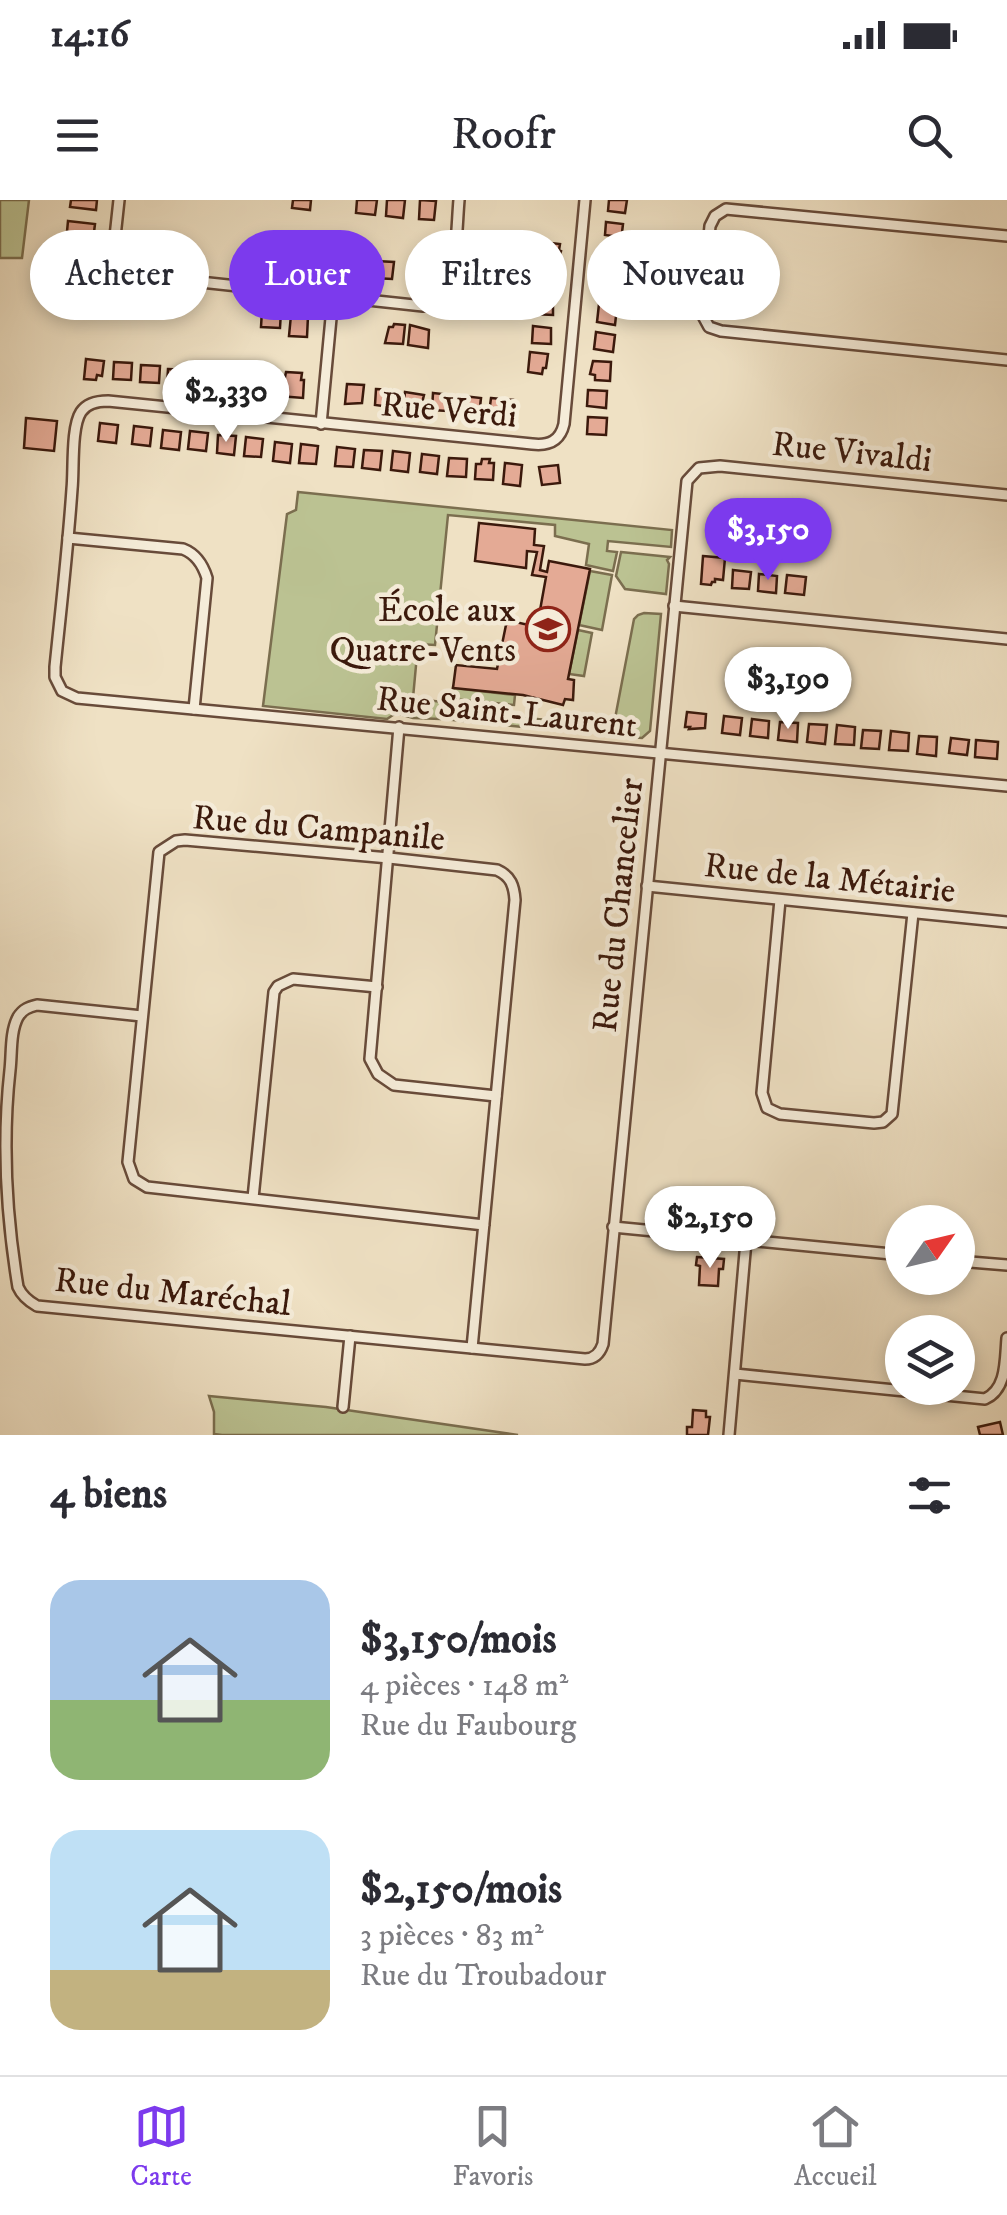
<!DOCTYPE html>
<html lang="fr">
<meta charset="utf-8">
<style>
:root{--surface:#fff;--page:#f2f2f3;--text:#2b2b33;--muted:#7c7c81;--line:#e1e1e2;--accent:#7c3aed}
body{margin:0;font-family:"IM FELL DW Pica",serif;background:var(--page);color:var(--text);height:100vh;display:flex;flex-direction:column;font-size:38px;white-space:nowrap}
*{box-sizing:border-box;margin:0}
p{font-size:32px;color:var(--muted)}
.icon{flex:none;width:55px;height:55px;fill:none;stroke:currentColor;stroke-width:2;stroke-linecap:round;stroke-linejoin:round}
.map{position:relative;height:1235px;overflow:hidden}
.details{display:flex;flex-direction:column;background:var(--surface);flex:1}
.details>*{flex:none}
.guide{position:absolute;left:30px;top:30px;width:948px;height:90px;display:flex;gap:20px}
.needle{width:65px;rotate:56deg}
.fabs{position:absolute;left:885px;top:1005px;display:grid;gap:20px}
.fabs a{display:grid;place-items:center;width:90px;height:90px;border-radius:50%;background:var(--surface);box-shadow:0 5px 15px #0003;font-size:50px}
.price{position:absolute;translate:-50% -85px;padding:0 22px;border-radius:35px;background:#fff;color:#222;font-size:32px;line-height:65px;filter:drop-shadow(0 2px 5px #0008)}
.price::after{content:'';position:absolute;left:50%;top:60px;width:30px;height:22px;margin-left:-15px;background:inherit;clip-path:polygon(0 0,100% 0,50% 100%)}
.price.current{background:var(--accent);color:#fff}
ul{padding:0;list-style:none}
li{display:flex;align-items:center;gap:30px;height:250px;padding:0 50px}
li span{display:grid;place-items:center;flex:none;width:280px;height:200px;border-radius:30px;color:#555}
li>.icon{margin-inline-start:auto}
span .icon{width:120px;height:120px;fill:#fffc;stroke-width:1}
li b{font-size:42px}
h2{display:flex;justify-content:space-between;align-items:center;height:120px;padding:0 50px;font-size:42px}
.pill{padding:0 35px;border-radius:45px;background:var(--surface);box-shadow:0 5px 15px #0003;font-size:35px;line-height:90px}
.pill.current{background:var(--accent);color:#fff}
.status{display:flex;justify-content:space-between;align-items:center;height:70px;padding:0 50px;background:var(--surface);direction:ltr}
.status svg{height:28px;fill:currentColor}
header{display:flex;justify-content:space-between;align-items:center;height:130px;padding:0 50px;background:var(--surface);font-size:45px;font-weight:600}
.tabs{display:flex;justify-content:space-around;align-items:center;height:140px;border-top:2px solid var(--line);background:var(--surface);font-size:28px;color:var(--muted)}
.tabs a{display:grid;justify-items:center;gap:5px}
.tabs .current{color:var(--accent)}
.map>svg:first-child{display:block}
.green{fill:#bbc292;stroke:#7b6e4f;stroke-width:2.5}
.building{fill:#e4aa95;stroke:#3b190c;stroke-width:2.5}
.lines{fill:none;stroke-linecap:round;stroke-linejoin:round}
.minor-casing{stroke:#684b3a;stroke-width:14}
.minor{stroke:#f5ecd9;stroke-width:9}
.labels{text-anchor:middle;stroke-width:9;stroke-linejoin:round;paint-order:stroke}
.street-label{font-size:35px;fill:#3b190c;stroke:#f5ecd9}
.poi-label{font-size:35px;fill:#3b190c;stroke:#f5ecd9;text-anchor:end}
</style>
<div class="status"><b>14:16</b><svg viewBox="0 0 49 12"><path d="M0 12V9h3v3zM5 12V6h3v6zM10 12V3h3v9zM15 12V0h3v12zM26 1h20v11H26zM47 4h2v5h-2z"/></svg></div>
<header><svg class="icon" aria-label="menu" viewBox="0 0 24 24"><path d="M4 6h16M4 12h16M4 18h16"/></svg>Roofr<svg class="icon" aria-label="search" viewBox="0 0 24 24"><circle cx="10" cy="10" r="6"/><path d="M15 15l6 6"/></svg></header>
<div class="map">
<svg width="1007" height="1235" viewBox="0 0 1007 1235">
<rect width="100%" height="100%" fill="#efe1c4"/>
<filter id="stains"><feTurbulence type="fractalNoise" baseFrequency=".002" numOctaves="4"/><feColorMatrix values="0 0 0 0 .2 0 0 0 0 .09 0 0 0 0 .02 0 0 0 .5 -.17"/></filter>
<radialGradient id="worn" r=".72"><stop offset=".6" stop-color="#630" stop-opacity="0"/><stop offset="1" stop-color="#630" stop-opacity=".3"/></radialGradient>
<g class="green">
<polygon points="0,0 29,0 22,58 0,58"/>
<polygon points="298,292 672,330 671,347 608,341 607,351 617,352 613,371 586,365 589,344 555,336 555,325 448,315 435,445 418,444 413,498 442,502 440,519 413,518 396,513 387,519 263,506 287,314 296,310"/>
<polygon points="621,352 670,357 667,360 669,364 666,394 625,389 616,376"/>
<polygon points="590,371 612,375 602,430 579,425"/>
<polygon points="644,413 661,414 650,531 642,538 602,535 603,528 613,529 634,419 638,415"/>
<polygon points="578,430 592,433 584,476 569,474"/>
<polygon points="453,488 515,495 514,505 453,499"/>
<polygon points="458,512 548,520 553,525 553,530 452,520 453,515"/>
<polygon points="209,1196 326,1207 518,1235 222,1235 214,1234 214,1212"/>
</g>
<g class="building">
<polygon points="71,0 97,0 96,10 70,7"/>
<polygon points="293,0 311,0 310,10 292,8"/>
<polygon points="357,0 377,0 375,15 356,13"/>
<polygon points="387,0 405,0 403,18 386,16"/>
<polygon points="420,0 436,1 434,20 419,19"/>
<polygon points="609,0 627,0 625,13 608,11"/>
<polygon points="68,21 95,24 91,56 65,53"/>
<polygon points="606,22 623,24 621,41 612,40 613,36 605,35"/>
<polygon points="139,32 159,34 157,55 137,53"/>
<polygon points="477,35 495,35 495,56 484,55 484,52 476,52"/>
<polygon points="542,42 560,44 559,50 561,51 557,62 539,62"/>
<polygon points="606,49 625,51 623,68 604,66"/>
<polygon points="376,61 394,62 392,79 374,78"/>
<polygon points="475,65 491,67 490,84 477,83 478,74 474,73"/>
<polygon points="539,71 557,72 557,88 537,88"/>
<polygon points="602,77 619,79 617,97 600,93"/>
<polygon points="473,91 490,99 483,114 466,107"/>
<polygon points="535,97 553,99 553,115 533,114"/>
<polygon points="599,104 617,107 615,125 597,122"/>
<polygon points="262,110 281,111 280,128 261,127"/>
<polygon points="291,115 308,116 307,137 289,136"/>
<polygon points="394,124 405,125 403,144 385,143 389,127 393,127"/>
<polygon points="410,125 429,130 428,148 408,145"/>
<polygon points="533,126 551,128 551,144 532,143"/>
<polygon points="596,132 615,135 613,152 594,149"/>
<polygon points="530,152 548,154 546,168 543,168 542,174 528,172"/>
<polygon points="86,159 104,161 102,176 97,175 96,180 84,179"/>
<polygon points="593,161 611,162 610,181 595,180 595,175 590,174"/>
<polygon points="114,162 132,163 131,180 113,179"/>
<polygon points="141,165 160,166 159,183 140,182"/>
<polygon points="168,169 187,170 186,187 167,186"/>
<polygon points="196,171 214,172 213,190 195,188"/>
<polygon points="286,172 302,173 301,180 304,180 303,198 279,196 281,177 285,177"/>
<polygon points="253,176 271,177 270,194 252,193"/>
<polygon points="347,184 364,185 362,203 345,204"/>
<polygon points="376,189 393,190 391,207 375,205"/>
<polygon points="588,190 607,191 606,208 587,206"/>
<polygon points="405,192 424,195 420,211 403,209"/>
<polygon points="433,193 452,195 451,204 448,204 447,211 432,210"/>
<polygon points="463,196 481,198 479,216 461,214"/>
<polygon points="491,198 513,200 512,219 499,218 499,214 489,213"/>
<polygon points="588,217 607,218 606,235 587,234"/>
<polygon points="26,218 57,221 54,251 24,248"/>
<polygon points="100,223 118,225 116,243 98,241"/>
<polygon points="134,226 152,228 150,246 132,244"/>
<polygon points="163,230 181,232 179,250 161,248"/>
<polygon points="190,231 208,233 206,251 188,249"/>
<polygon points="218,235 236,236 234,255 217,253"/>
<polygon points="246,237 263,239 261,257 244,256"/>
<polygon points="275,242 292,244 290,263 273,261"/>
<polygon points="301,244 318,246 316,264 299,263"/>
<polygon points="337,247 355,249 353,267 335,266"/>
<polygon points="364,250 382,251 380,270 362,268"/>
<polygon points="393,251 410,253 408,272 391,270"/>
<polygon points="422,254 439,256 437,274 420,272"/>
<polygon points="449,258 467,259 466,277 447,276"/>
<polygon points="482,259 490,259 489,263 494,263 493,280 475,279 476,264 481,264"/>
<polygon points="505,263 522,265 520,286 503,284"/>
<polygon points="558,265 560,283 542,285 539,267"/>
<polygon points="479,323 535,329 534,345 544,346 540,370 547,372 549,361 590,369 568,479 574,480 573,500 565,499 563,505 523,495 453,488 456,465 497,469 507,420 537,427 546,377 532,375 537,352 527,351 526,368 475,361"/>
<polygon points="703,356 725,358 723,380 715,379 715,382 712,382 711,385 701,384"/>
<polygon points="733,370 751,372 749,389 732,388"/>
<polygon points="759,374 777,376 776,393 758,391"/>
<polygon points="787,375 806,377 804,395 785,393"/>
<polygon points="687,512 706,514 705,528 689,529 690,527 685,527"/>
<polygon points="724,516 742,518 740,535 722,533"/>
<polygon points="752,519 769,521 768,538 750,536"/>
<polygon points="780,522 798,523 797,542 778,540"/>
<polygon points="809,524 827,525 825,544 807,542"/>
<polygon points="837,525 855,527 854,545 835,544"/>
<polygon points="863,530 881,531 879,549 861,548"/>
<polygon points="891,531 909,533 908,551 889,550"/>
<polygon points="919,536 937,537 936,556 917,554"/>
<polygon points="951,538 969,540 967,555 949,553"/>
<polygon points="976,540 998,542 997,559 975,557"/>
<polygon points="697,1057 724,1059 723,1069 719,1069 718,1086 699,1085 700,1066 696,1065"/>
<polygon points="693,1210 706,1211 706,1217 710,1217 708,1235 687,1235 687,1227 692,1227"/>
<polygon points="1000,1222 1003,1235 980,1235 978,1227"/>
</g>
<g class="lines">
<defs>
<g id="minor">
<path d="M119,0l-6,55 5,13 8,6 297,32c9,0 16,-1 22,-9 11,-14 12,-76 14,-97"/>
<path d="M585,0l-21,224c-4,17 -15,22 -32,20l-424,-43c-10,0 -21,2 -27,11 -10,15 -7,58 -9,77 -4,59 -11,119 -17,178v10l7,14 15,7 930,88"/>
<polyline points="1007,36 726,9 715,16 710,26 702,107 703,116 709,127 721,131 1007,160"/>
<polyline points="321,224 333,97"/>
<path d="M68,338l115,11c13,5 20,16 24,29l-13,131"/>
<polyline points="674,406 1007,439"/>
<polyline points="399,527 370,859 378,874 394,885 496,896"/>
<polyline points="647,686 1007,722"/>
<polyline points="780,700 762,893 767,908 780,914 874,923 883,922 892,914 913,713"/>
<path d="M142,816l-105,-11c-8,2 -14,4 -19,12 -8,15 -6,36 -8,53 -8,73 -4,144 8,217 4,9 10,14 19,19l548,53c10,0 15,-6 18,-15l84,-863 12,-13 21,-2 287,29"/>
<polyline points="253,998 274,792 278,786 293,779 377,787"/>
<polyline points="613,1027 902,1055"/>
<polyline points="958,1061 1007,1065"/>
<path d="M472,1148l43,-448c-1,-14 -4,-24 -18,-30l-108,-12 -204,-18 -9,1 -17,11 -31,310 6,17 13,8 337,38"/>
<path d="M735,1174l250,25c22,-10 20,-38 22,-61"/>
<polyline points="343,1207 350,1136"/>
<polyline points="729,1235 746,1041"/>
</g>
</defs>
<use href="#minor" class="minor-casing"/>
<use href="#minor" class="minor"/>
</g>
<defs>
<symbol id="school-ring" viewBox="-11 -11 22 22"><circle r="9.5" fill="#f5ecd9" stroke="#8f2418" stroke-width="1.5"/><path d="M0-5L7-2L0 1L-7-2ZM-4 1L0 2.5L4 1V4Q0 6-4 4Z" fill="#8f2418"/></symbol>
</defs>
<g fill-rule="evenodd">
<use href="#school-ring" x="523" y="404" width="50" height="50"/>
</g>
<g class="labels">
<g class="street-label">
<text transform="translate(449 209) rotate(5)" y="12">Rue Verdi</text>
<text transform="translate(852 251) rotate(6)" y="12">Rue Vivaldi</text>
<text transform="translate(507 511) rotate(6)" y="12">Rue Saint-Laurent</text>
<text transform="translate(319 627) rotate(5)" y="12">Rue du Campanile</text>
<text transform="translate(830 677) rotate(6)" y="12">Rue de la Métairie</text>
<text transform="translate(617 705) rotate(-84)" y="12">Rue du Chancelier</text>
<text transform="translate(173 1091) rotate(6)" y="12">Rue du Maréchal</text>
</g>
<g class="poi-label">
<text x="516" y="421">École aux<tspan x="516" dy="40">Quatre-Vents</tspan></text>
</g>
</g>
<rect width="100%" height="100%" filter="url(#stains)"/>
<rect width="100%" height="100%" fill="url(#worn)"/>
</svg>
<div class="fabs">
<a><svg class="needle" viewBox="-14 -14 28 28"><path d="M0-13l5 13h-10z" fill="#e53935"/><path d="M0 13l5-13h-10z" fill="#7c7c81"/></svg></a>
<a><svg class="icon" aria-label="layers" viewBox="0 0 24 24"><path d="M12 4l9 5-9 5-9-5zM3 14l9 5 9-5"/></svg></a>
</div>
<b class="price" style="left:226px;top:245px">$2,330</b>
<b class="price current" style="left:768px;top:383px">$3,150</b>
<b class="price" style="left:788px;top:532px">$3,190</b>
<b class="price" style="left:710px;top:1071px">$2,150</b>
<div class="guide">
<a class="pill">Acheter</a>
<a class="pill current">Louer</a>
<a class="pill">Filtres</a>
<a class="pill">Nouveau</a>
</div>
</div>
<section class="details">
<h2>4 biens<svg class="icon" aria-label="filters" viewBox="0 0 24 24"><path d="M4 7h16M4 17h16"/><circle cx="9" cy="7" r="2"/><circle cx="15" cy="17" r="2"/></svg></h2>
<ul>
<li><span style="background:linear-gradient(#a9c7e8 60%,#8fb573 0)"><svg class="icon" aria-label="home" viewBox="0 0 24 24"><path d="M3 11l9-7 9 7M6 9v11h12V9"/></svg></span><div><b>$3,150/mois</b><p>4 pièces · 148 m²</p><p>Rue du Faubourg</p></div></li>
<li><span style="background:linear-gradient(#bfe0f5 70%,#c2b280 0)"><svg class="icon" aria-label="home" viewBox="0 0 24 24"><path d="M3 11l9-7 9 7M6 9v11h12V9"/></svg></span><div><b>$2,150/mois</b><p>3 pièces · 83 m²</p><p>Rue du Troubadour</p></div></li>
</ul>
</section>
<nav class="tabs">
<a class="current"><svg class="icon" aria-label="map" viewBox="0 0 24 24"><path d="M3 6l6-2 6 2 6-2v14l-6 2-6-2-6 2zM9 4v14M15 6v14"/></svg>Carte</a>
<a><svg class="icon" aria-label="saved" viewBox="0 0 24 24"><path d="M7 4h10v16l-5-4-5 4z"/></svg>Favoris</a>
<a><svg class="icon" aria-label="home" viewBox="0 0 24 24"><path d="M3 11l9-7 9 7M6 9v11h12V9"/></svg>Accueil</a>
</nav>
